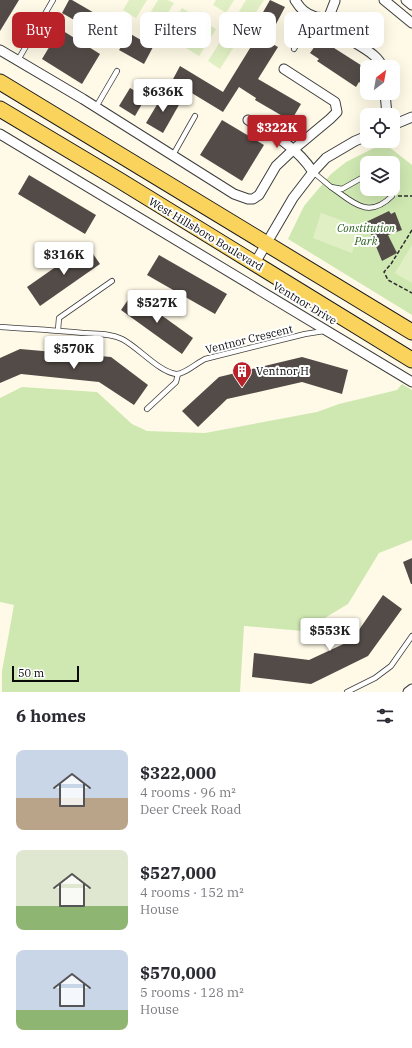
<!DOCTYPE html>
<meta charset="utf-8">
<style>
:root{--surface:#fff;--page:#f2f2f3;--text:#2b2b33;--muted:#7c7c81;--accent:#ba222a}
body{margin:0;font-family:"IBM Plex Serif",serif;background:var(--page);color:var(--text);height:100vh;display:flex;flex-direction:column;font-size:15px;white-space:nowrap}
*{box-sizing:border-box;margin:0}
p{font-size:13px;color:var(--muted)}
.icon{flex:none;width:22px;height:22px;fill:none;stroke:currentColor;stroke-width:2;stroke-linecap:round;stroke-linejoin:round}
.map{position:relative;height:692px;overflow:hidden}
.panel{display:flex;flex-direction:column;background:var(--surface);flex:1}
.panel>*{flex:none}
.guide{position:absolute;left:12px;top:12px;width:388px;height:36px;display:flex;gap:8px}
.needle{width:26px;rotate:31deg}
.buttons{position:absolute;left:360px;top:60px;display:grid;gap:8px}
.buttons a{display:grid;place-items:center;width:40px;height:40px;border-radius:8px;background:var(--surface);box-shadow:0 4px 16px #0002;font-size:20px}
.scale{position:absolute;left:12px;bottom:10px;width:67px;box-sizing:border-box;padding-left:4px;border:2px solid #0a0a0a;border-top:0;font-size:11px;line-height:14px;white-space:nowrap;color:#0a0a0a;-webkit-text-stroke:3px #fff;paint-order:stroke}
.price{position:absolute;translate:-50% -34px;padding:0 9px;border-radius:4px;background:#fff;color:#222;font-size:13px;line-height:26px;filter:drop-shadow(0 1px 2px #0008)}
.price::after{content:'';position:absolute;left:50%;top:24px;width:12px;height:9px;margin-left:-6px;background:inherit;clip-path:polygon(0 0,100% 0,50% 100%)}
.price.selected{background:var(--accent);color:#fff}
ul{padding:0;list-style:none}
li{display:flex;align-items:center;gap:12px;height:100px;padding:0 16px}
li span{display:grid;place-items:center;flex:none;width:112px;height:80px;border-radius:8px;color:#555}
li>.icon{margin-inline-start:auto}
span .icon{width:48px;height:48px;fill:#fffc;stroke-width:1}
li b{font-size:17px}
h2{display:flex;justify-content:space-between;align-items:center;height:48px;padding:0 16px;font-size:17px}
.tag{padding:0 14px;border-radius:8px;background:var(--surface);box-shadow:0 4px 16px #0002;font-size:14px;line-height:36px}
.tag.selected{background:var(--accent);color:#fff}
.map>svg:first-child{display:block}
.green{fill:#cfe8b2;fill-rule:evenodd}
.pitch{fill:#e1f0c4}
.building{fill:#534b47}
.lines{fill:none;stroke-linecap:round;stroke-linejoin:round}
.service-casing{stroke:#3d3d3d;stroke-width:6}
.minor-casing{stroke:#3d3d3d;stroke-width:11}
.primary-casing{stroke:#1b1b1b;stroke-width:17}
.path{stroke:#2c2c2c;stroke-width:1.5;stroke-dasharray:4 2;stroke-linecap:butt}
.service{stroke:#fff;stroke-width:4.5}
.minor{stroke:#fff;stroke-width:9}
.primary{stroke:#fad35c;stroke-width:15}
.labels{text-anchor:middle;stroke-width:4;stroke-linejoin:round;paint-order:stroke}
.park-label{font-size:11px;font-style:italic;fill:#2a611b;stroke:#fff}
.street-label{font-size:11px;fill:#0a0a0a;stroke:#fff}
.poi-label{font-size:11px;fill:#0a0a0a;stroke:#fff;text-anchor:start}
</style>
<div class="map">
<svg width="412" height="692" viewBox="0 0 412 692">
<rect width="100%" height="100%" fill="#fffae7"/>
<g class="green">
<path d="M384,143l28,22v150l-124,-76 16,-33 27,-32 15,-12zM367,163h26v26h-26z"/>
<polygon points="402,384 412,390 412,540 379,553 348,604 303,631 244,626 240,692 2,692 2,671 14,605 0,602 0,398 22,387 97,392 132,424 147,431 205,433 317,412 339,404 397,390"/>
</g>
<g class="pitch">
<polygon points="129,0 147,0 136,18 123,10"/>
<polygon points="158,0 168,0 174,3 157,31 144,23"/>
<polygon points="216,0 234,0 226,13 213,5"/>
<polygon points="246,0 264,0 247,26 235,18"/>
<polygon points="182,8 195,16 178,43 165,35"/>
<polygon points="203,21 216,29 199,56 186,48"/>
<polygon points="225,34 237,42 220,69 208,61"/>
<polygon points="321,213 360,227 352,253 313,238"/>
<polygon points="412,245 412,283 395,273"/>
</g>
<g class="building">
<polygon points="0,0 19,0 0,31"/>
<polygon points="69,0 72,0 153,47 144,64 119,50 121,47 62,13"/>
<polygon points="270,0 285,7 267,41 278,47 258,79 301,104 291,121 255,100 256,98 239,87 223,112 172,81 180,66 223,92 255,40 257,42 267,26 258,21"/>
<polygon points="60,29 100,54 82,84 42,59"/>
<polygon points="320,39 367,69 367,87 359,82 356,87 317,61 319,59 310,53"/>
<polygon points="130,88 146,97 135,116 119,106"/>
<polygon points="164,93 180,103 163,133 146,123"/>
<polygon points="222,120 264,145 242,181 200,155"/>
<polygon points="29,175 96,215 85,234 18,194"/>
<polygon points="389,211 391,214 395,212 402,230 388,235 397,253 382,261 366,222"/>
<polygon points="87,245 100,264 40,306 27,287"/>
<polygon points="159,255 227,294 215,314 147,275"/>
<polygon points="132,294 193,338 182,354 121,310"/>
<polygon points="20,349 111,357 148,385 134,405 99,382 21,374 0,383 0,358"/>
<polygon points="302,357 348,370 342,394 302,382 227,399 198,427 182,411 219,377"/>
<polygon points="412,558 412,584 411,584 403,562"/>
<polygon points="383,595 402,609 368,656 311,684 252,677 254,653 309,660 352,640"/>
</g>
<g class="lines">
<defs>
<g id="service">
<polyline points="294,49 313,16"/>
<polyline points="18,60 53,0"/>
<polyline points="96,107 117,71"/>
<polyline points="173,155 195,116"/>
<polyline points="313,172 331,187 342,189 367,175"/>
<path d="M331,187c22,15 37,33 61,9v-7"/>
<path d="M0,327c28,2 55,3 83,6 13,1 27,0 39,6 16,8 37,33 54,35 7,1 21,-11 29,-15l100,-25 19,-3"/>
<polyline points="58,330 59,318 112,281"/>
<polyline points="147,409 176,382 178,374"/>
<polyline points="347,692 375,678 391,666 412,636"/>
</g>
<g id="minor">
<path d="M295,0c5,8 10,14 21,17 3,0 8,1 12,2 6,3 10,11 15,15 10,10 36,19 39,33"/>
<polyline points="384,0 412,23"/>
<polyline points="406,0 412,5"/>
<polyline points="328,19 335,1"/>
<polyline points="0,50 83,99 234,194 248,199 253,199 259,195 276,166 294,149 330,119 337,112 335,102 284,69"/>
<polyline points="385,93 387,115"/>
<path d="M248,120c25,14 49,27 65,52"/>
<polyline points="393,125 412,117"/>
<polyline points="0,134 412,382"/>
<polyline points="255,263 293,198 313,172 326,158 355,141 367,136"/>
<polyline points="408,692 412,689"/>
</g>
<g id="primary">
<polyline points="0,82 412,332"/>
<polyline points="0,109 119,180 412,360"/>
</g>
</defs>
<use href="#service" class="service-casing"/>
<use href="#minor" class="minor-casing"/>
<use href="#primary" class="primary-casing"/>
<g class="path">
<polyline points="398,196 412,196"/>
<polyline points="412,230 391,264 384,272 388,280 412,293"/>
</g>
<use href="#service" class="service"/>
<use href="#minor" class="minor"/>
<use href="#primary" class="primary"/>
</g>
<defs>
<symbol id="building-pin" viewBox="-11 -11 22 30"><path d="M0 17L-7.5 6A9.5 9.5 0 1 1 7.5 6Z" fill="#ba222a" stroke="#fff"/><path d="M-4-6H4V6H1V3H-1V6H-4ZM-2.5-4.3h1.7v1.8h-1.7ZM.8-4.3h1.7v1.8H.8ZM-2.5-1h1.7V.8h-1.7ZM.8-1h1.7V.8H.8Z" fill="#fff"/></symbol>
</defs>
<g fill-rule="evenodd">
<use href="#building-pin" x="231" y="360" width="22" height="30"/>
</g>
<g class="labels">
<g class="park-label">
<text x="366" y="232">Constitution<tspan x="366" dy="13">Park</tspan></text>
</g>
<g class="street-label">
<text transform="translate(206 234) rotate(31)" y="4">West Hillsboro Boulevard</text>
<text transform="translate(305 303) rotate(31)" y="4">Ventnor Drive</text>
<text transform="translate(249 339) rotate(-14)" y="4">Ventnor Crescent</text>
</g>
<g class="poi-label">
<text x="256" y="375">Ventnor H</text>
</g>
</g>
</svg>
<div class="buttons">
<a><svg class="needle" viewBox="-14 -14 28 28"><path d="M0-13l5 13h-10z" fill="#e53935"/><path d="M0 13l5-13h-10z" fill="#7c7c81"/></svg></a>
<a><svg class="icon" aria-label="locate" viewBox="0 0 24 24"><circle cx="12" cy="12" r="6"/><path d="M12 2v4M12 18v4M2 12h4M18 12h4"/></svg></a>
<a><svg class="icon" aria-label="layers" viewBox="0 0 24 24"><path d="M12 4l9 5-9 5-9-5zM3 14l9 5 9-5"/></svg></a>
</div>
<div class="scale">50 m</div>
<b class="price" style="left:163px;top:113px">$636K</b>
<b class="price selected" style="left:277px;top:149px">$322K</b>
<b class="price" style="left:64px;top:276px">$316K</b>
<b class="price" style="left:157px;top:324px">$527K</b>
<b class="price" style="left:74px;top:370px">$570K</b>
<b class="price" style="left:330px;top:652px">$553K</b>
<div class="guide">
<a class="tag selected">Buy</a>
<a class="tag">Rent</a>
<a class="tag">Filters</a>
<a class="tag">New</a>
<a class="tag">Apartment</a>
</div>
</div>
<section class="panel">
<h2>6 homes<svg class="icon" aria-label="filters" viewBox="0 0 24 24"><path d="M4 7h16M4 17h16"/><circle cx="9" cy="7" r="2"/><circle cx="15" cy="17" r="2"/></svg></h2>
<ul>
<li><span style="background:linear-gradient(#c9d6e8 60%,#b9a48a 0)"><svg class="icon" aria-label="home" viewBox="0 0 24 24"><path d="M3 11l9-7 9 7M6 9v11h12V9"/></svg></span><div><b>$322,000</b><p>4 rooms · 96 m²</p><p>Deer Creek Road</p></div></li>
<li><span style="background:linear-gradient(#dfe7d0 70%,#8fb573 0)"><svg class="icon" aria-label="home" viewBox="0 0 24 24"><path d="M3 11l9-7 9 7M6 9v11h12V9"/></svg></span><div><b>$527,000</b><p>4 rooms · 152 m²</p><p>House</p></div></li>
<li><span style="background:linear-gradient(#c9d6e8 75%,#8fb573 0)"><svg class="icon" aria-label="home" viewBox="0 0 24 24"><path d="M3 11l9-7 9 7M6 9v11h12V9"/></svg></span><div><b>$570,000</b><p>5 rooms · 128 m²</p><p>House</p></div></li>
</ul>
</section>
